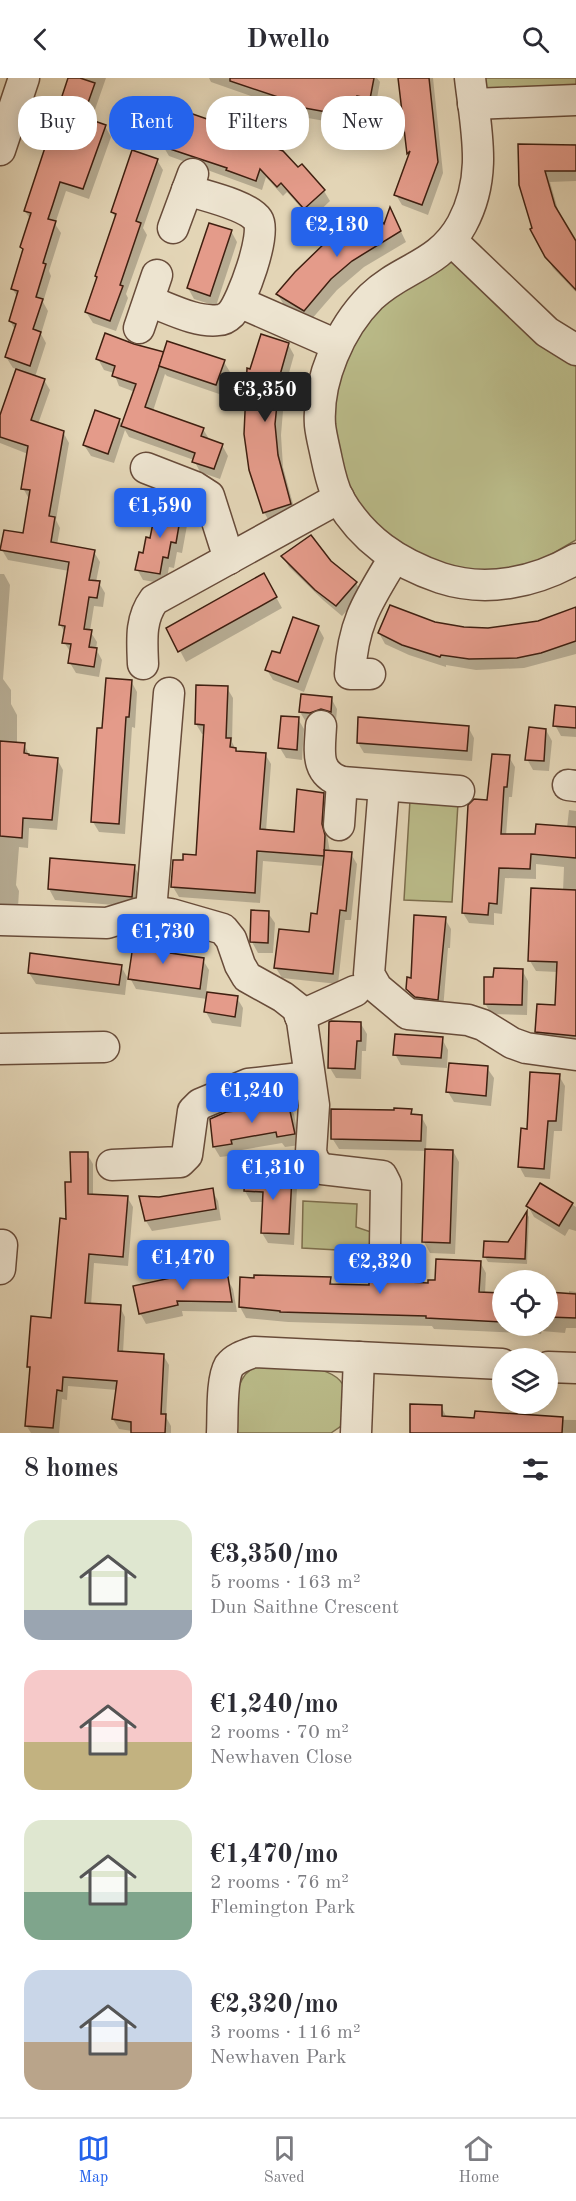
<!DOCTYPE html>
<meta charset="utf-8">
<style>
:root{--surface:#fff;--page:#f2f2f3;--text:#2b2b33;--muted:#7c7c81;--line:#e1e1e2;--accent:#2563eb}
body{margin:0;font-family:"Old Standard TT",serif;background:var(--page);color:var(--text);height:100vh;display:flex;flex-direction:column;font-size:22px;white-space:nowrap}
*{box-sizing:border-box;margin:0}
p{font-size:20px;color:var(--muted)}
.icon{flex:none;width:33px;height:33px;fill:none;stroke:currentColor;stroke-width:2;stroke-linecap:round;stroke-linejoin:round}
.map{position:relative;height:1355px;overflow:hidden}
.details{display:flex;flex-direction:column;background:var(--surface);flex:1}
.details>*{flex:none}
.hud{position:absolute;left:18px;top:18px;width:540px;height:54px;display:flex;gap:12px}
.fabs{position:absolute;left:492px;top:1192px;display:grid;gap:12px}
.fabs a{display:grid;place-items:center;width:66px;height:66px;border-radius:50%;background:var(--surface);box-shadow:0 3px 15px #0003;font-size:30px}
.price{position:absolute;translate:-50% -51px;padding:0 14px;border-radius:6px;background:var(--accent);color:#fff;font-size:20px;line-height:39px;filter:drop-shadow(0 2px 3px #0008)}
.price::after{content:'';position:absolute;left:50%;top:36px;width:18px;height:14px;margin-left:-9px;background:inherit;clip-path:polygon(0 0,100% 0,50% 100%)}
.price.on{background:#222;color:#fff}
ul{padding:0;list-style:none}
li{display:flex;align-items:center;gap:18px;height:150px;padding:0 24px}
li span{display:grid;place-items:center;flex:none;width:168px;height:120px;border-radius:18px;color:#555}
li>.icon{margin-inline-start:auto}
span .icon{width:72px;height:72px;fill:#fffc;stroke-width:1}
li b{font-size:26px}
h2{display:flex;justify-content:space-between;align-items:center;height:72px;padding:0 24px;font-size:26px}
.tag{padding:0 21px;border-radius:24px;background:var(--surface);box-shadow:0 3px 15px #0003;font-size:21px;line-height:54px}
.tag.on{background:var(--accent);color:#fff}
header{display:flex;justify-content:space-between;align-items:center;height:78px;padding:0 24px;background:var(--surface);font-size:27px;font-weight:700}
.menu{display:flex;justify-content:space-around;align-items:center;height:84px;border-top:2px solid var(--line);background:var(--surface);font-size:16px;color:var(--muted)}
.menu a{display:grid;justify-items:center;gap:3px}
.menu .on{color:var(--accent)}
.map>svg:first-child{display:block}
.green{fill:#babb89;stroke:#7c6d4c;stroke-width:1.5}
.shadow{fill:#0003}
.building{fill:#e49b8a;stroke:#3f1f10;stroke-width:1.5}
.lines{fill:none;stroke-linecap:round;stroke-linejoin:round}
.minor-casing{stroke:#684c3a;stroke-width:33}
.minor{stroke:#ede4d0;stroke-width:30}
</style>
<header><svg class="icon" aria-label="back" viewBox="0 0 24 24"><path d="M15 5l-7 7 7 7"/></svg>Dwello<svg class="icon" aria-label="search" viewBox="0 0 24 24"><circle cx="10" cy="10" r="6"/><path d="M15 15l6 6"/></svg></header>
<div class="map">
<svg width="576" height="1355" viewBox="0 0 576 1355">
<rect width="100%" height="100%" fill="#e3d5b6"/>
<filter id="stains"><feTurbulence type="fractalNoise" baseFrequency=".00333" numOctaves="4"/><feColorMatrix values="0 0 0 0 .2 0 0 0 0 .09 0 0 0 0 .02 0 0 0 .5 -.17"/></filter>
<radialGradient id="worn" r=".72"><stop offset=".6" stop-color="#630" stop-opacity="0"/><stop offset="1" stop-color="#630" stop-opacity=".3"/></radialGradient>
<g class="green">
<polygon points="477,0 576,0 576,9 488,14"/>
<polygon points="442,182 458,186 576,286 576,462 540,483 499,495 451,492 397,471 339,402 329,314 375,226"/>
<polygon points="410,722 458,725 452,824 404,822"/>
<polygon points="303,1123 357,1126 356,1149 371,1154 373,1174 302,1170"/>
<path d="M260,1287c22,1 80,-3 85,26 2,10 0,22 -1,33l-13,9h-97c2,-24 -2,-60 26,-68z"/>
</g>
<g class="shadow">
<polygon points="70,0 106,0 91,43 105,48 111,59 89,121 66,113 55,146 61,155 49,193 51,198 43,224 48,233 41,256 46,265 35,299 44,302 50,312 38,346 63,354 69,365 56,442 60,450 57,467 94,474 100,484 96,504 99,505 105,515 103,529 94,528 90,553 97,564 96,571 102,582 99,599 76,595 70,585 71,575 64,564 65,555 60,546 69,493 8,482 2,472 24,457 29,421 23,410 28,376 0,365 0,342 17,291 13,290 6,279 15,252 10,243 18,220 12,210 24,174 21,169 30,141 25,133"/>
<polygon points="209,0 377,0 380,4 375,31 363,28 359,49 285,36 280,28 211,4"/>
<polygon points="400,0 433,0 443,95 428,137 402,127 396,117 410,78"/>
<polygon points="184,47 226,49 230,55 324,113 330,123 311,141 287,114 283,118 266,99 262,112 169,78 163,68"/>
<polygon points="571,66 576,66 576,103 550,104 560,139 576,165 576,214 553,190 532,152 533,151 521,107 571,69"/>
<polygon points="157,82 163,92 143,150 147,157 126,216 128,220 116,253 93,245 86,234 98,201 96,198 116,140 112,134"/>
<polygon points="395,141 406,164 364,189 337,212 310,243 284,227 278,217"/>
<polygon points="231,153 237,164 216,228 194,221 188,210"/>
<polygon points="288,266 294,277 285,309 281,357 283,389 296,437 270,445 264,434 251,293"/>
<polygon points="134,268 163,275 224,284 230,294 222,317 167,298 165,296 153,333 203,351 209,361 222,367 228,378 220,401 200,394 194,382 129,359 125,352 114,385 91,378 84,367 119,342 123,349 135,314 119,308 114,295 104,292 98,281"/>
<polygon points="181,431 188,442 182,475 177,474 174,490 169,489 166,506 143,502 137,491 152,462"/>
<polygon points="283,479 330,485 356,505 362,516 342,538 323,522 289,489"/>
<polygon points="0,496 4,496 10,507 3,601 11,612 11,626 17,637 17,666 24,666 30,679 57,681 63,692 57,752 29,750 28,770 19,769 16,807 19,813 18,829 0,828"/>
<polygon points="264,497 282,530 186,584 168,550"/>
<polygon points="576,530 576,576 524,590 476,592 446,587 446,589 409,577 385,566 379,555 435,546 463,551 513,550 563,537"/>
<polygon points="318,549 324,560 304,614 273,602 267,592 281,577"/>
<polygon points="131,603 137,614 135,650 132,649 125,756 99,754 93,744 104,652"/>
<polygon points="227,610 233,620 232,664 237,674 265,676 271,686 266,753 295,756 323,716 329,726 327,757 330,774 351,776 357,786 351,842 345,842 338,906 282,900 276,890 310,856 319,838 324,788 263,783 260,825 179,819 173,809 184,784 197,778 205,656 202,656 196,646"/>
<polygon points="331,620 337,631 336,643 328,641 317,646 306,644 300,634"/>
<polygon points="576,630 576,659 561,658 555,647"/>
<polygon points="298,641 304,651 302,682 286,680 280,670"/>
<polygon points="468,649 474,660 472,683 364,675 358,665"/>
<polygon points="546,652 552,663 549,693 533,692 527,681"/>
<polygon points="509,679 515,689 512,719 509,719 506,758 536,758 567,750 569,732 576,733 576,967 543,964 537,954 557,929 558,894 536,893 530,883 563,813 564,789 536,786 536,801 505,800 502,836 494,835 494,847 469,845 463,835 489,723"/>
<polygon points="134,788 140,799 137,829 55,822 49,811"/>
<polygon points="268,835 275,845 273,875 258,875 252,864"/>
<polygon points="445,841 451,851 450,870 448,870 443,932 413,922 407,911"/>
<polygon points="152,855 158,866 156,875 203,882 209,892 206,916 237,920 243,930 241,949 212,945 206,934 207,921 136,911 130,900"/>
<polygon points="121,888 127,899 125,917 36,906 29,895"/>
<polygon points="522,892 528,903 527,937 491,936 485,925 495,901"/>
<polygon points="361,946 367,956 366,973 362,973 361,1001 336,1000 330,990"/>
<polygon points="442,961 448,972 447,990 401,987 395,976"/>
<polygon points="487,990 494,1000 491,1028 454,1024 448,1014"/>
<polygon points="559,998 565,1008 562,1053 554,1053 550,1101 525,1099 519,1088 529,1052"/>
<polygon points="287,1026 294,1036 300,1067 285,1069 282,1065 236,1073 237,1077 220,1079 214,1069"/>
<polygon points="411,1032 414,1038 421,1038 427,1049 426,1072 453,1073 459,1084 455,1176 430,1175 424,1164 427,1073 339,1071 332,1060 396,1033"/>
<polygon points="87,1076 93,1086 93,1118 127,1119 133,1129 128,1188 94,1185 91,1227 120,1229 125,1239 123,1275 163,1277 169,1287 166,1339 171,1348 171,1355 132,1355 132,1353 119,1351 113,1341 117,1312 68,1308 67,1322 62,1321 59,1355 31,1355 26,1347 31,1293 29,1288 52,1241 72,1106"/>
<polygon points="291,1100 297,1110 294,1167 268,1165 262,1155 264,1124 251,1124 245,1113"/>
<polygon points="540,1107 576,1129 576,1153 569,1151 565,1158 534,1139 528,1128"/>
<polygon points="212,1112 218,1123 221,1142 152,1153 146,1143"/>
<polygon points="527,1136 529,1139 527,1186 488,1184 485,1179 508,1165"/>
<polygon points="480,1184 486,1195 485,1216 502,1217 502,1248 548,1248 548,1216 569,1217 569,1213 576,1214 576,1250 566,1250 565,1255 542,1253 541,1256 434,1251 432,1248 288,1244 246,1240 240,1229 330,1201 334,1208 370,1209 387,1201 389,1205 429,1206"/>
<polygon points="217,1195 220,1200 227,1200 233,1211 237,1234 182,1233 183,1238 146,1246 140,1235"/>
<polygon points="441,1328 447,1340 576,1342 576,1355 411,1355"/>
</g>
<g class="building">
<polygon points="68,0 80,0 95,5 83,39 106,47 83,111 60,104 53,126 48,141 56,143 43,185 46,186 36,219 43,221 33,251 41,254 30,288 5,279 16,246 9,243 18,213 11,211 23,171 20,169 31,135 24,133"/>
<polygon points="230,0 374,0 370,21 357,18 354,39 277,25 278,19 230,3"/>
<polygon points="398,0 429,0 438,84 422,127 394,117 410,73 407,76"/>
<polygon points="187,34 227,48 226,52 283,73 298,89 302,86 325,112 304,131 281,105 277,109 260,91 256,103 226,92 227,90 161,68 170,41 183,45"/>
<polygon points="518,66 576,67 576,93 545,93 555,128 576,163 576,212 545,179 530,151 532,150 519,107"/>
<polygon points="132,72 158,81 136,143 141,145 120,207 123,208 110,243 85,234 97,199 95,198 116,136 111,134"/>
<polygon points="390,129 401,153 352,183 331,201 304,233 276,216 295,194 329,161 350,147 375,134 384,146"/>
<polygon points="209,145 232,152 210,218 187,210"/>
<polygon points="105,255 134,266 164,274 145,329 204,350 201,358 223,366 214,391 192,384 195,375 121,348 136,306 112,298 115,288 96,281"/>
<polygon points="261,256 289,265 280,297 275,346 278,377 291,426 263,435 249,392 244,356 247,290 250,291"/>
<polygon points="167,263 225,282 216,307 159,288"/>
<polygon points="16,291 45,301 31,342 64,353 49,438 55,439 51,464 95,472 89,502 100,503 97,520 89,519 84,551 92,552 89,569 97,570 94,589 68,585 71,566 62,565 65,548 59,547 69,484 0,472 4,452 23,455 30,412 21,411 28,368 0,359 0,337"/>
<polygon points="95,332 120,341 108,376 83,367"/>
<polygon points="157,425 182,430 176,465 171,464 168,480 163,479 160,496 135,492 139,474 143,475 146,459 150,460"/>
<polygon points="311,457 331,483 357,504 336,528 315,512 281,478"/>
<polygon points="264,495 277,519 178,574 166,550"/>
<polygon points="390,527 435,544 464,549 488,550 538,543 576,529 576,563 541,575 517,580 469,581 441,577 440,579 402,567 378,555"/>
<polygon points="293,539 319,548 298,604 265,592 272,573 280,575"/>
<polygon points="106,600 132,602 129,639 126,639 119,746 91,744 97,650 102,650"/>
<polygon points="196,607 228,608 226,660 231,660 230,669 236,670 236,673 266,675 260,751 294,754 297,711 324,715 322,746 325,757 324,778 324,772 352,774 346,833 340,832 333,896 274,890 279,851 309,854 311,835 317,836 324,778 257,773 255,815 171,809 173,782 183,782 183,776 196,777 204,647 195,646"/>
<polygon points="301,616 332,619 331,634 321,631 310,635 299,634"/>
<polygon points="555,627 576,629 576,650 553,648"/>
<polygon points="281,638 299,639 297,672 278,670"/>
<polygon points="358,639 469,648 467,673 357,665"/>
<polygon points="529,649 546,651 544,683 525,682"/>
<polygon points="0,663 25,665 24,675 29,676 29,677 58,680 52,742 23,740 22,760 0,758"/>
<polygon points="492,676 510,677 507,709 504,709 501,756 535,756 536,746 576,749 576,780 531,776 530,791 499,790 497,826 489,825 488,837 462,835 468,727 474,721 487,722"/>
<polygon points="50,780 135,787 132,819 48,811"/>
<polygon points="531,810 576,812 576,958 535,954 537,926 555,927 557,884 528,883"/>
<polygon points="251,832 269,833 268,865 250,864"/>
<polygon points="414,837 446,839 438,922 415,919 406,911 407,899 411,900"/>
<polygon points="142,852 153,854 150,872 204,880 200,911 128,901 135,854"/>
<polygon points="30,875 122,887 119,907 28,895"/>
<polygon points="494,890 523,891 522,927 484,926 484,899 493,899"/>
<polygon points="207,914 238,918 235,939 204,934"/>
<polygon points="331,943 361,944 361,963 357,963 355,991 328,990 329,944"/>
<polygon points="395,956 443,959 441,980 393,977"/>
<polygon points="449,985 488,988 486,1018 446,1014"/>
<polygon points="530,994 560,996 556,1043 548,1043 544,1091 518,1089 521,1050 527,1051"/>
<polygon points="288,1024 295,1056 277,1059 276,1054 231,1062 232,1066 213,1069 210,1041 226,1034 254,1031"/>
<polygon points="394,1030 412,1031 411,1036 422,1037 421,1063 331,1061 331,1031 394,1032"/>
<polygon points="425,1071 453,1072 450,1165 422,1164"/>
<polygon points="70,1074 88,1074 88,1116 128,1118 123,1179 89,1176 85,1225 121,1227 118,1273 164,1276 161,1336 166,1336 165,1355 131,1355 131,1344 112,1341 117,1303 63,1299 62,1313 57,1312 53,1350 25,1348 30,1289 27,1289 31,1238 51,1240 60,1140 66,1141 65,1104 71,1104"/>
<polygon points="245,1096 292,1098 289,1156 261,1155 263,1114 244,1113"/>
<polygon points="540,1105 573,1125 559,1148 526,1128"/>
<polygon points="213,1110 216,1131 145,1143 139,1118 159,1119"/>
<polygon points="527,1133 525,1181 483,1179 484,1163 508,1164"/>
<polygon points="436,1181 481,1183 479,1214 502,1215 502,1244 426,1240 426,1238 280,1234 280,1233 239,1229 240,1199 254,1200 254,1197 331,1199 330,1206 369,1207 369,1199 388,1199 388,1203 428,1205 428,1202 435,1202"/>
<polygon points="203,1193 218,1193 218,1198 228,1199 232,1224 177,1223 178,1227 139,1236 133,1208"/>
<polygon points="548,1214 576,1216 576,1240 548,1239"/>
<polygon points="410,1326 442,1327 442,1338 474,1340 475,1333 563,1339 562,1355 410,1355"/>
</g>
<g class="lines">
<defs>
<g id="minor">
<path d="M470,0c6,52 18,98 -8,146 -23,42 -60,43 -91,73 -31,31 -54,83 -51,128 1,10 4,21 6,31 3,14 6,30 13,43 24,41 58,64 102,79 46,15 95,4 135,-19"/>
<polyline points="473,26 576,22"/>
<polyline points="0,72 24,0"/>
<polyline points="173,150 193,96"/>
<polyline points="452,163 547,254 576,272"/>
<path d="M149,223c20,7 47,22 70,19 4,0 9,-3 12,-6 11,-12 36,-81 27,-94 -10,-15 -53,-24 -71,-30"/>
<polyline points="239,224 337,267"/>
<polyline points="139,250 157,197"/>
<polyline points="146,390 195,409 209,418 229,481"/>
<path d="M143,586c-1,-24 -3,-45 11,-64l185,-102"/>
<path d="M370,596h-20c3,-52 18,-73 44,-116"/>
<path d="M321,648c-1,24 -7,47 21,56l117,9"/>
<polyline points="568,707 576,708"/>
<polyline points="384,708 369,896 377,910 408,936 468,942 483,947 512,965 526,970 576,977"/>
<polyline points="339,747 342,704"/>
<polyline points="151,833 169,615"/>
<polyline points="0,842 107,845 136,836 151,833 171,836 223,851 231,861 240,887 247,899 283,919 297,930 302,943 314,1027 311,1074 314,1083 322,1091 382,1098 386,1106 385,1168"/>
<polyline points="300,938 355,913"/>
<polyline points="0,971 104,969"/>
<polyline points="112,1087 180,1084 187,1077 193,1033 200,1026 248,1006 309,999"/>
<polyline points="0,1191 2,1167"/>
<polyline points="548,1289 576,1290"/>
<path d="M222,1355c1,-17 -1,-53 7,-67 6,-8 16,-11 25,-14l248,12"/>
<polyline points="356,1355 359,1279"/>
</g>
</defs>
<use href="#minor" class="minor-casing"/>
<use href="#minor" class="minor"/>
</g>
<rect width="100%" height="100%" filter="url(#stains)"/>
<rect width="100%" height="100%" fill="url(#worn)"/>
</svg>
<div class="fabs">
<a><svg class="icon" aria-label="locate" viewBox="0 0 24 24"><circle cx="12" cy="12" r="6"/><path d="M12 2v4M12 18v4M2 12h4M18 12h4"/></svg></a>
<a><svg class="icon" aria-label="layers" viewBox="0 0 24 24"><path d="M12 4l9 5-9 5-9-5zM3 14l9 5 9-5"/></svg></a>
</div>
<b class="price" style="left:337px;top:180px">€2,130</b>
<b class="price on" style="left:265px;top:345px">€3,350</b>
<b class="price" style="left:160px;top:461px">€1,590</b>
<b class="price" style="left:163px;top:887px">€1,730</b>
<b class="price" style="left:252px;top:1046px">€1,240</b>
<b class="price" style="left:273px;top:1123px">€1,310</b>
<b class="price" style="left:183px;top:1213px">€1,470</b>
<b class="price" style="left:380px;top:1217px">€2,320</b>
<div class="hud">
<a class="tag">Buy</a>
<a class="tag on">Rent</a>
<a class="tag">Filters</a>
<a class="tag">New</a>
</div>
</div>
<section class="details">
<h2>8 homes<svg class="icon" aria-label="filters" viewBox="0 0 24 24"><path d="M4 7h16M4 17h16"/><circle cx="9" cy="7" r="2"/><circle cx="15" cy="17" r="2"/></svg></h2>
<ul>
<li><span style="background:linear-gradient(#dfe7d0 75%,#9aa5b1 0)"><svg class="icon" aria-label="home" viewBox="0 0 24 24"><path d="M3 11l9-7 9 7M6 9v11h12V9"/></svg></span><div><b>€3,350/mo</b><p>5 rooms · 163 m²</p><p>Dun Saithne Crescent</p></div></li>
<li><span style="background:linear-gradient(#f6c9c9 60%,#c2b280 0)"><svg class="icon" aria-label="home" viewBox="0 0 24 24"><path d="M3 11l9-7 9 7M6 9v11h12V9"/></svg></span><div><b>€1,240/mo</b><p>2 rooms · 70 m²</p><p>Newhaven Close</p></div></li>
<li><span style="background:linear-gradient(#dfe7d0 60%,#7fa58c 0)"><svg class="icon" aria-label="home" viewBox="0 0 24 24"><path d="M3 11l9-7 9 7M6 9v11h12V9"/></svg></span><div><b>€1,470/mo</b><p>2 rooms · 76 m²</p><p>Flemington Park</p></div></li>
<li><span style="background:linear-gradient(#c9d6e8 60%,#b9a48a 0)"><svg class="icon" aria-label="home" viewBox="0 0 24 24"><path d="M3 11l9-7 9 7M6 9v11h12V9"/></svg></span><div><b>€2,320/mo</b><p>3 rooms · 116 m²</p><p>Newhaven Park</p></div></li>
</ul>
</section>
<nav class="menu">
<a class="on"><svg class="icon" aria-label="map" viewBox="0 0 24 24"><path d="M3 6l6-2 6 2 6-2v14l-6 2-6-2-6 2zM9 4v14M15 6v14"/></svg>Map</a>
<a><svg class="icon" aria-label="saved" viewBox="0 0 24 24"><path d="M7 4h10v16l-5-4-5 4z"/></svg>Saved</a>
<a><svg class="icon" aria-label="home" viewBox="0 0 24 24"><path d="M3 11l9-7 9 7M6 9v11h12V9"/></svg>Home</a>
</nav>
